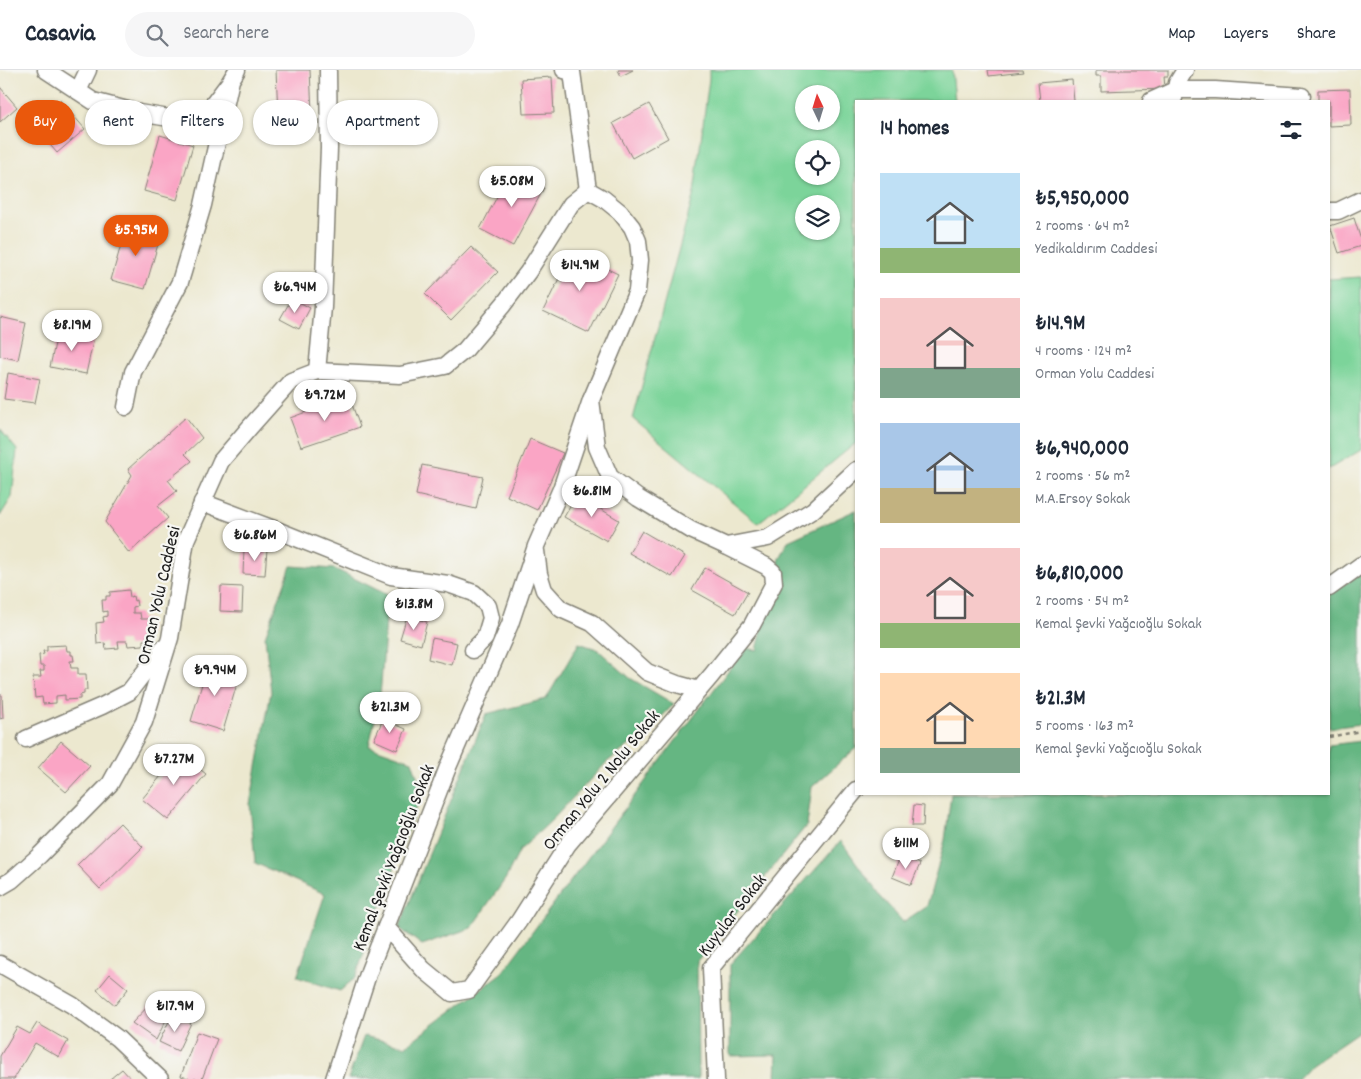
<!DOCTYPE html>
<meta charset="utf-8">
<style>
:root{--surface:#fff;--page:#f6f6f7;--text:#1f2937;--muted:#747a83;--line:#e0e1e3;--accent:#ea580c}
body{margin:0;font-family:Dekko,sans-serif;background:var(--page);color:var(--text);height:100vh;display:flex;flex-direction:column;font-size:19px;white-space:nowrap}
*{box-sizing:border-box;margin:0}
p{font-size:16px;color:var(--muted)}
.icon{flex:none;width:28px;height:28px;fill:none;stroke:currentColor;stroke-width:2;stroke-linecap:round;stroke-linejoin:round}
.map{position:relative;flex:1;overflow:hidden}
.sheet{position:absolute;left:855px;top:30px;width:475px;height:695px;display:flex;flex-direction:column;background:var(--surface);border-radius:0px;box-shadow:0 1px 4px #0004}
.sheet>*{flex:none}
.guide{position:absolute;left:15px;top:30px;width:475px;height:45px;display:flex;gap:10px}
.needle{width:32px;rotate:356deg}
.tools{position:absolute;left:795px;top:15px;display:grid;gap:10px}
.tools a{display:grid;place-items:center;width:45px;height:45px;border-radius:50%;background:var(--surface);box-shadow:0 1px 4px #0004;font-size:25px}
.price{position:absolute;translate:-50% -42px;padding:0 11px;border-radius:18px;background:#fff;color:#222;font-size:16px;line-height:32px;filter:drop-shadow(0 1px 2px #0008)}
.price::after{content:'';position:absolute;left:50%;top:30px;width:15px;height:11px;margin-left:-8px;background:inherit;clip-path:polygon(0 0,100% 0,50% 100%)}
.price.selected{background:var(--accent);color:#fff}
ul{padding:0;list-style:none}
li{display:flex;align-items:center;gap:15px;height:125px;padding:0 25px}
li span{display:grid;place-items:center;flex:none;width:140px;height:100px;border-radius:0px;color:#555}
li>.icon{margin-inline-start:auto}
span .icon{width:60px;height:60px;fill:#fffc;stroke-width:1}
li b{font-size:21px}
h2{display:flex;justify-content:space-between;align-items:center;height:60px;padding:0 25px;font-size:21px}
.tag{padding:0 18px;border-radius:22px;background:var(--surface);box-shadow:0 1px 4px #0004;font-size:18px;line-height:45px}
.tag.selected{background:var(--accent);color:#fff}
header{display:flex;align-items:center;gap:30px;box-sizing:border-box;height:70px;padding:0 25px;background:var(--surface);border-bottom:1px solid var(--line)}
header strong{font-size:24px}
nav{display:flex;gap:28px;margin-inline-start:auto;font-size:18px}
.search{width:350px;height:45px;background:var(--page);display:flex;align-items:center;gap:12px;box-sizing:border-box;padding:0 18px;border-radius:28px;color:var(--muted);font-size:19px}
.map>svg:first-child{display:block}
.green{fill:#7cd49a;stroke:#4c785b;fill-rule:evenodd}
.forest{fill:#65b682;stroke:#40694f}
.building{fill:#faa5c5}
.lines{fill:none;stroke-linecap:round;stroke-linejoin:round}
.minor-casing{stroke:#848276;stroke-width:19}
.path{stroke:#848276;stroke-width:2.5;stroke-dasharray:4 4;stroke-linecap:butt}
.minor{stroke:#fff;stroke-width:16}
.labels{text-anchor:middle;stroke-width:4.5;stroke-linejoin:round;paint-order:stroke}
.street-label{font-size:19px;fill:#1c1c1c;stroke:#f6f6f2}
</style>
<header>
<strong>Casavia</strong>
<div class="search"><svg class="icon" aria-label="search" viewBox="0 0 24 24"><circle cx="10" cy="10" r="6"/><path d="M15 15l6 6"/></svg>Search here</div>
<nav><a>Map</a><a>Layers</a><a>Share</a></nav>
</header>
<div class="map">
<svg width="1361" height="1009" viewBox="0 0 1361 1009">
<rect width="100%" height="100%" fill="#f6f6f2"/>
<filter id="ink" filterUnits="userSpaceOnUse"><feTurbulence type="fractalNoise" baseFrequency=".02" numOctaves="2"/><feDisplacementMap in="SourceGraphic" scale="10" xChannelSelector="R" yChannelSelector="G"/><feConvolveMatrix kernelMatrix="1 2 1 2 8 2 1 2 1" color-interpolation-filters="sRGB"/></filter>
<filter id="wash" filterUnits="userSpaceOnUse"><feTurbulence type="fractalNoise" baseFrequency=".0096" numOctaves="4" result="noise"/><feDisplacementMap in="SourceGraphic" scale="20" xChannelSelector="R" yChannelSelector="G"/><feGaussianBlur stdDeviation="1.12" result="paint"/><feColorMatrix in="noise" values="0 0 0 0 0 0 0 0 0 0 0 0 0 0 0 0 0 1.4 0 .05"/><feComposite in="paint" operator="in"/></filter>
<g filter="url(#wash)">
<rect width="100%" height="100%" fill="#ece8cf"/>
<g class="green">
<path d="M709,0h243l3,31h-99v342l-98,80 -125,-104 61,-226 15,-114zM804,24h27v27h-27zM804,79h27v27h-27zM804,134h27v27h-27z"/>
<polygon points="1361,207 1361,380 1329,399 1329,209"/>
<polygon points="0,359 17,380 12,427 0,446"/>
</g>
<g class="forest">
<polygon points="856,440 856,678 812,717 807,755 697,891 698,1009 348,1009 364,966 405,976 501,904 745,578 757,580 779,488 788,471"/>
<polygon points="291,496 335,499 388,525 380,627 369,676 412,691 422,721 355,908 340,921 297,907 325,824 255,793 250,734 271,622 265,567"/>
<polygon points="1361,503 1361,654 1329,658 1329,524"/>
<polygon points="579,573 597,579 630,608 674,634 647,662 607,692 553,749 520,780 506,808 471,858 422,875 399,858 486,644 546,629"/>
<polygon points="1361,671 1361,960 1311,994 1297,1009 776,1009 777,985 730,986 730,894 841,771 880,826 903,852 927,836 945,770 951,724 1329,724 1329,675"/>
</g>
<g id="blocks">
<g class="building">
<polygon points="276,0 310,0 312,43 278,44"/>
<polygon points="618,0 633,0 621,6"/>
<polygon points="988,0 1022,0 1023,2 989,6"/>
<polygon points="1096,0 1168,0 1168,6 1164,6 1165,19 1101,21 1101,6 1096,6"/>
<polygon points="552,7 554,43 523,44 521,9"/>
<polygon points="1072,10 1074,31 1040,31 1038,13"/>
<polygon points="0,17 17,37 0,52"/>
<polygon points="1350,19 1351,55 1329,56 1329,31 1318,31 1318,20"/>
<polygon points="60,30 85,59 57,83 32,54"/>
<polygon points="649,34 668,68 632,88 613,53"/>
<polygon points="160,65 193,75 177,130 144,121"/>
<polygon points="511,100 544,118 513,176 480,159"/>
<polygon points="1354,148 1361,170 1361,176 1339,183 1330,156"/>
<polygon points="127,154 161,164 145,219 111,210"/>
<polygon points="471,177 498,202 451,250 425,224"/>
<polygon points="572,182 618,204 589,263 543,241"/>
<polygon points="292,228 310,238 299,259 280,249"/>
<polygon points="0,247 26,253 18,290 0,286"/>
<polygon points="58,259 94,267 86,304 50,297"/>
<polygon points="8,303 40,309 35,333 4,329"/>
<polygon points="349,326 360,357 301,377 290,348"/>
<polygon points="186,347 202,368 185,384 192,391 168,410 177,421 158,436 168,448 129,483 105,452 132,405 128,399"/>
<polygon points="530,369 563,383 537,440 507,426"/>
<polygon points="422,395 483,407 476,439 416,425"/>
<polygon points="577,425 619,450 607,471 564,447"/>
<polygon points="642,461 685,486 672,507 629,483"/>
<polygon points="244,479 267,479 265,505 243,504"/>
<polygon points="705,498 748,522 735,544 692,520"/>
<polygon points="221,516 243,517 242,542 220,541"/>
<polygon points="129,520 130,527 133,526 134,531 136,530 137,536 133,537 133,543 140,543 141,549 149,549 150,565 147,565 147,570 143,570 143,575 128,576 127,571 118,571 119,578 106,579 105,573 97,574 96,553 104,552 103,547 107,546 107,541 103,542 102,530 106,530 106,526 110,526 110,522"/>
<polygon points="407,546 427,552 421,575 400,569"/>
<polygon points="432,568 457,573 452,595 428,589"/>
<polygon points="66,575 67,581 71,581 71,585 73,585 74,591 70,591 71,598 78,598 78,604 86,604 87,620 84,620 84,624 80,625 80,629 65,630 65,625 56,626 56,633 43,634 42,627 35,628 33,607 41,607 40,601 44,601 44,596 40,596 39,585 44,584 43,581 47,581 47,576"/>
<polygon points="208,594 240,604 223,661 191,651"/>
<polygon points="0,625 2,625 3,648 0,649"/>
<polygon points="383,649 406,659 397,680 374,670"/>
<polygon points="61,671 90,696 66,722 38,698"/>
<polygon points="180,683 206,704 168,750 142,729"/>
<polygon points="914,735 924,736 923,756 912,756"/>
<polygon points="120,753 143,777 100,819 77,795"/>
<polygon points="901,785 920,794 911,815 892,807"/>
<polygon points="110,904 128,919 115,935 97,920"/>
<polygon points="153,931 170,942 156,970 132,953"/>
<polygon points="172,945 191,953 178,981 159,972"/>
<polygon points="37,953 68,971 59,987 35,973 14,1009 0,1009 0,986 17,957 30,964"/>
<polygon points="197,962 217,969 202,1009 191,1009 181,1006"/>
<polygon points="122,999 131,1009 110,1009"/>
</g>
</g>
</g>
<g filter="url(#ink)">
<use href="#blocks" fill-opacity="0" stroke="#848276" stroke-width="1"/>
<g class="lines">
<defs>
<g id="minor">
<polyline points="46,0 93,31 139,43 199,53 229,13"/>
<polyline points="564,0 572,2 588,120"/>
<polyline points="78,21 88,0"/>
<polyline points="1174,28 1177,13 1185,0"/>
<polyline points="1151,31 1175,20 1215,20 1302,26"/>
<polyline points="588,120 604,129 620,142 632,157 638,171 640,190 637,221 591,330 597,377 610,407 638,428 691,460 726,476 768,468 813,440 856,400"/>
<polyline points="1329,141 1338,141 1361,130"/>
<polyline points="317,301 323,237 329,78 328,0"/>
<polyline points="126,337 133,302 180,212 203,135 231,10 237,0"/>
<polyline points="202,432 279,461 391,506 448,514 474,523 488,536 491,548 485,568 473,580"/>
<polyline points="536,481 539,504 544,520 561,539 592,553 647,602 677,614 699,620"/>
<polyline points="1329,518 1361,495"/>
<polyline points="26,669 102,636 129,622 163,578"/>
<polyline points="0,817 12,810 40,785 110,714 144,652 170,568 186,470 221,391 250,357 291,311 317,301 400,305 445,296 465,280 503,235 528,202 571,134 588,120"/>
<polyline points="386,857 423,899 452,923 469,920 519,851 568,774 711,606 752,555 774,513 773,502 766,496 726,476"/>
<polyline points="0,894 72,935 117,968 160,1009"/>
<polyline points="334,1009 369,901 448,697 510,554 536,476 561,419 591,330"/>
<polyline points="716,1009 711,898 856,720"/>
</g>
</defs>
<use href="#minor" class="minor-casing"/>
<polyline class="path" points="1329,667 1361,661"/>
<use href="#minor" class="minor"/>
</g>
</g>
<g class="labels">
<g class="street-label">
<text transform="translate(157 525) rotate(-77)" y="7">Orman Yolu Caddesi</text>
<text transform="translate(600 709) rotate(-51)" y="7">Orman Yolu 2 Nolu Sokak</text>
<text transform="translate(392 787) rotate(-69)" y="7">Kemal Şevki Yağcıoğlu Sokak</text>
<text transform="translate(731 844) rotate(-52)" y="7">Kuyular Sokak</text>
</g>
</g>
</svg>
<div class="tools">
<a><svg class="needle" viewBox="-14 -14 28 28"><path d="M0-13l5 13h-10z" fill="#e53935"/><path d="M0 13l5-13h-10z" fill="#747a83"/></svg></a>
<a><svg class="icon" aria-label="locate" viewBox="0 0 24 24"><circle cx="12" cy="12" r="6"/><path d="M12 2v4M12 18v4M2 12h4M18 12h4"/></svg></a>
<a><svg class="icon" aria-label="layers" viewBox="0 0 24 24"><path d="M12 4l9 5-9 5-9-5zM3 14l9 5 9-5"/></svg></a>
</div>
<b class="price" style="left:512px;top:138px">₺5.08M</b>
<b class="price selected" style="left:136px;top:187px">₺5.95M</b>
<b class="price" style="left:580px;top:222px">₺14.9M</b>
<b class="price" style="left:295px;top:244px">₺6.94M</b>
<b class="price" style="left:72px;top:282px">₺8.19M</b>
<b class="price" style="left:325px;top:352px">₺9.72M</b>
<b class="price" style="left:592px;top:448px">₺6.81M</b>
<b class="price" style="left:255px;top:492px">₺6.86M</b>
<b class="price" style="left:414px;top:561px">₺13.8M</b>
<b class="price" style="left:215px;top:627px">₺9.94M</b>
<b class="price" style="left:390px;top:664px">₺21.3M</b>
<b class="price" style="left:174px;top:716px">₺7.27M</b>
<b class="price" style="left:906px;top:800px">₺11M</b>
<b class="price" style="left:175px;top:963px">₺17.9M</b>
<div class="guide">
<a class="tag selected">Buy</a>
<a class="tag">Rent</a>
<a class="tag">Filters</a>
<a class="tag">New</a>
<a class="tag">Apartment</a>
</div>
<section class="sheet">
<h2>14 homes<svg class="icon" aria-label="filters" viewBox="0 0 24 24"><path d="M4 7h16M4 17h16"/><circle cx="9" cy="7" r="2"/><circle cx="15" cy="17" r="2"/></svg></h2>
<ul>
<li><span style="background:linear-gradient(#bfe0f5 75%,#8fb573 0)"><svg class="icon" aria-label="home" viewBox="0 0 24 24"><path d="M3 11l9-7 9 7M6 9v11h12V9"/></svg></span><div><b>₺5,950,000</b><p>2 rooms · 64 m²</p><p>Yedikaldırım Caddesi</p></div></li>
<li><span style="background:linear-gradient(#f6c9c9 70%,#7fa58c 0)"><svg class="icon" aria-label="home" viewBox="0 0 24 24"><path d="M3 11l9-7 9 7M6 9v11h12V9"/></svg></span><div><b>₺14.9M</b><p>4 rooms · 124 m²</p><p>Orman Yolu Caddesi</p></div></li>
<li><span style="background:linear-gradient(#a9c7e8 65%,#c2b280 0)"><svg class="icon" aria-label="home" viewBox="0 0 24 24"><path d="M3 11l9-7 9 7M6 9v11h12V9"/></svg></span><div><b>₺6,940,000</b><p>2 rooms · 56 m²</p><p>M.A.Ersoy Sokak</p></div></li>
<li><span style="background:linear-gradient(#f6c9c9 75%,#8fb573 0)"><svg class="icon" aria-label="home" viewBox="0 0 24 24"><path d="M3 11l9-7 9 7M6 9v11h12V9"/></svg></span><div><b>₺6,810,000</b><p>2 rooms · 54 m²</p><p>Kemal Şevki Yağcıoğlu Sokak</p></div></li>
<li><span style="background:linear-gradient(#ffd9b3 75%,#7fa58c 0)"><svg class="icon" aria-label="home" viewBox="0 0 24 24"><path d="M3 11l9-7 9 7M6 9v11h12V9"/></svg></span><div><b>₺21.3M</b><p>5 rooms · 163 m²</p><p>Kemal Şevki Yağcıoğlu Sokak</p></div></li>
</ul>
</section>
</div>
